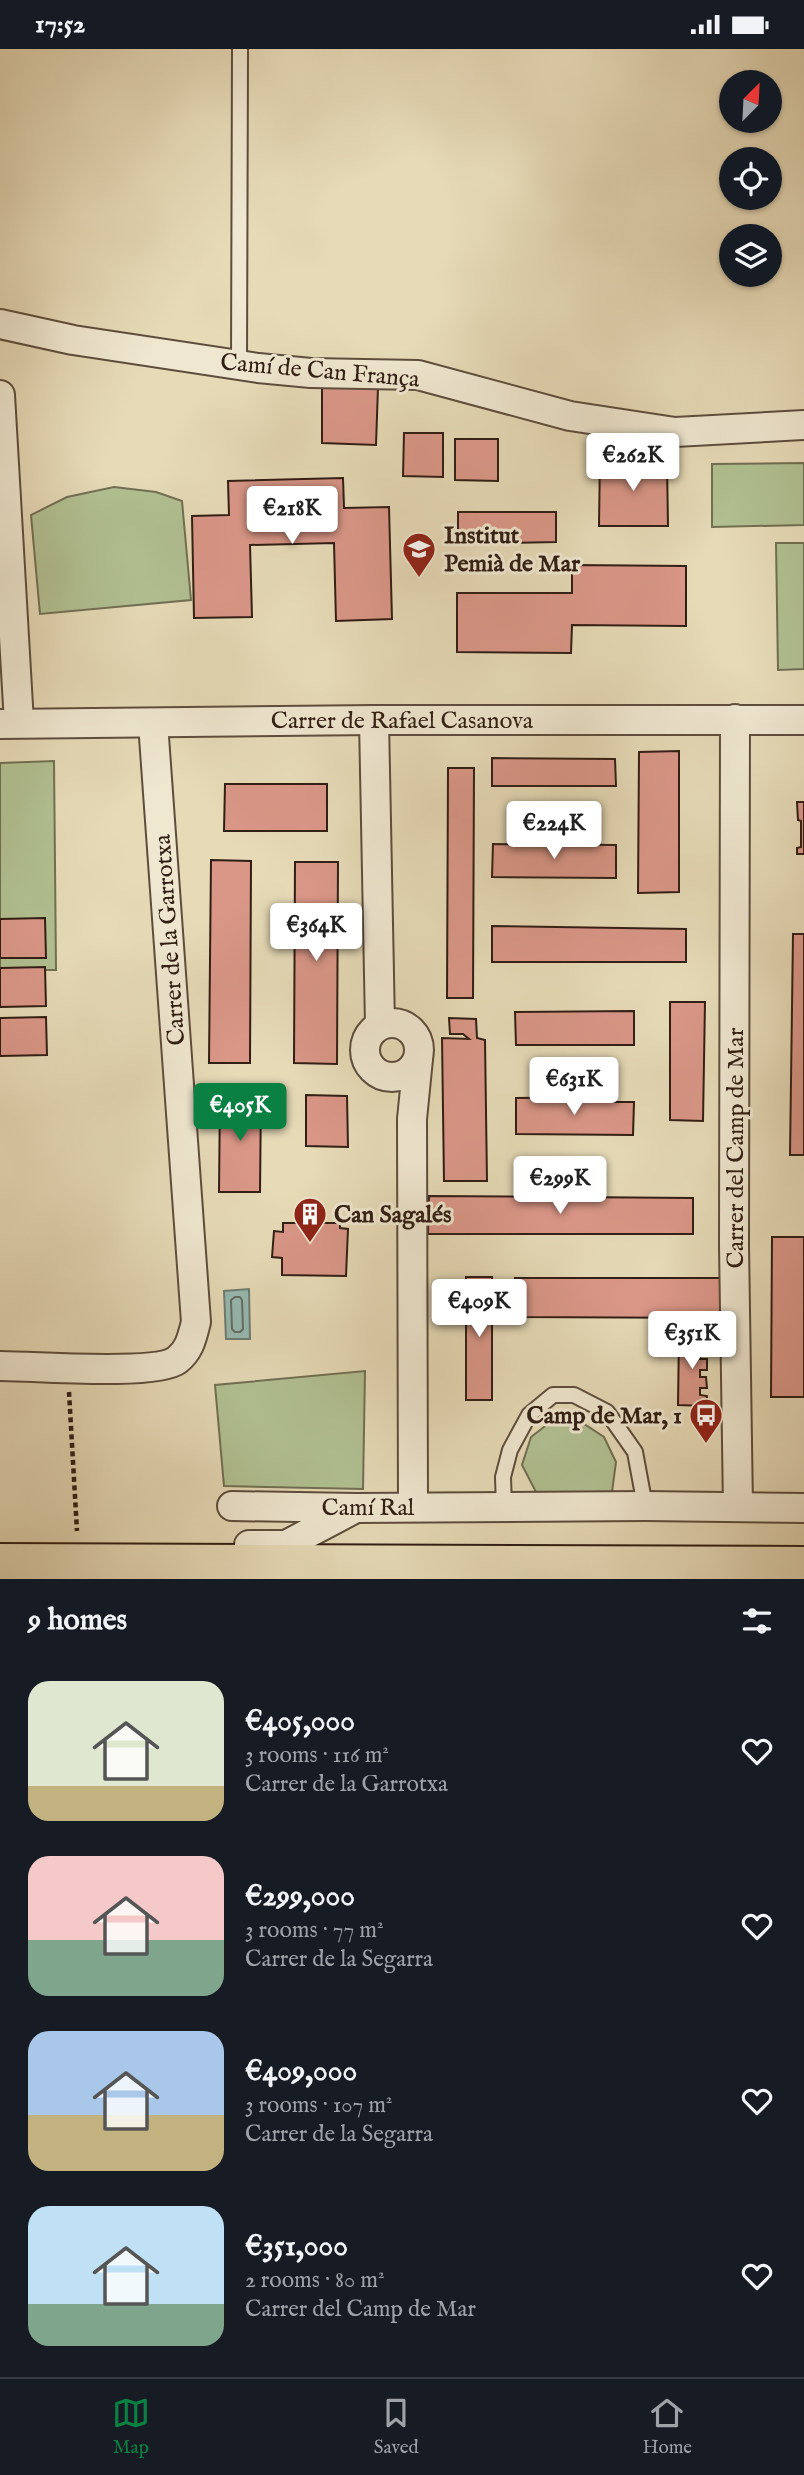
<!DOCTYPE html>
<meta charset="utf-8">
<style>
:root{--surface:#171b24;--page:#20242c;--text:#f1f3f6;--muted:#9ea1a6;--line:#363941;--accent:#0b8043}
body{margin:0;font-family:"IM FELL English",serif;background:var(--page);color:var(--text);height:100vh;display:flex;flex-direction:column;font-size:26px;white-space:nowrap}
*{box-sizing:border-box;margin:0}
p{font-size:23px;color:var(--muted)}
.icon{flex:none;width:38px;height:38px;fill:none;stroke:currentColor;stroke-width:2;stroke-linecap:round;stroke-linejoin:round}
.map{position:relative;height:1530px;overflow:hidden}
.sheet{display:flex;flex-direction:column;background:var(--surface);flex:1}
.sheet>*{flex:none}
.needle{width:46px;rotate:24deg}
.controls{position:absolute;left:719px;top:21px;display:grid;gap:14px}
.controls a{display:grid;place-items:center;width:63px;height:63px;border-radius:50%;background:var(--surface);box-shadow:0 2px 5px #0004;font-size:35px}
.price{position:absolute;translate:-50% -60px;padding:0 16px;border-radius:7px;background:#fff;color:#222;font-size:23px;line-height:46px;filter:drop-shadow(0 2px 4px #0008)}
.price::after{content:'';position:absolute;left:50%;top:42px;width:21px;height:16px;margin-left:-10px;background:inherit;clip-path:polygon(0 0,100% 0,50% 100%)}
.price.on{background:var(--accent);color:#fff}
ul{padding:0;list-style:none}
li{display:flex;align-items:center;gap:21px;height:175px;padding:0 28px}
li span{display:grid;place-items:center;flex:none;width:196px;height:140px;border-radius:21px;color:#555}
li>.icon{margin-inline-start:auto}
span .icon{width:84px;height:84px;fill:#fffc;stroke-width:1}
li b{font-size:30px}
h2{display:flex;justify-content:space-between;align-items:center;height:84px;padding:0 28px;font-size:30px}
.status{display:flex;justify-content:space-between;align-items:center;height:49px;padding:0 35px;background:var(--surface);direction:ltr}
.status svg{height:19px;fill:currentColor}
.dock{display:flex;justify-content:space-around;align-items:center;height:98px;border-top:2px solid var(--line);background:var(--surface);font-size:19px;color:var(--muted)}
.dock a{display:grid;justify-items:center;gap:4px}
.dock .on{color:var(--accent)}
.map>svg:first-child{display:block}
.green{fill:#b1c092;stroke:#716f53;stroke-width:2}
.water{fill:#96bab2;stroke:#6e7c73;stroke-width:2}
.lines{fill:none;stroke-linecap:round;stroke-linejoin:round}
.shore{stroke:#646c63;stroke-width:2}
.building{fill:#da9788;stroke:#311e14;stroke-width:2}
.lane-casing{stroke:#5e4d3d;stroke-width:18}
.street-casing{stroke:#5e4d3d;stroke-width:32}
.primary-casing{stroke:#311e14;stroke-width:42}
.path{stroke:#311e14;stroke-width:4.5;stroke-dasharray:5 3.5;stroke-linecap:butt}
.lane{stroke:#efe7d0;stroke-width:14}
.street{stroke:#efe7d0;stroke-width:28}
.primary{stroke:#e6dab7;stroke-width:38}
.labels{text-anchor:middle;stroke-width:6;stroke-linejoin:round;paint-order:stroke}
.street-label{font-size:24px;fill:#311e14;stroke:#efe7d0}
.poi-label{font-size:24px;font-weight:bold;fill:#311e14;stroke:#efe7d0;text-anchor:start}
</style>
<div class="status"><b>17:52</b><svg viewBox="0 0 49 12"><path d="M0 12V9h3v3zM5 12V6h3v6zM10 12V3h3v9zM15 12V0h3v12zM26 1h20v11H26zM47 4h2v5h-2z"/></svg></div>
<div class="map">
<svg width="804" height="1530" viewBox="0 0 804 1530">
<rect width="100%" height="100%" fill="#e6dab7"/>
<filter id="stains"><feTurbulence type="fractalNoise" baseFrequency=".00286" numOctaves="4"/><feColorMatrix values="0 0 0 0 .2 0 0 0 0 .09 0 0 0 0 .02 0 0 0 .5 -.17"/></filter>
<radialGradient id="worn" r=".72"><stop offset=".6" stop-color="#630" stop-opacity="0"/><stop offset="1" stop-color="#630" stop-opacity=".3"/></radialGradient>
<g class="green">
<polygon points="804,414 804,476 712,478 712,415"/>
<polygon points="114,438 156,443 182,452 191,551 40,565 31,466 67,448"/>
<polygon points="776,494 804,494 804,620 778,621"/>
<polygon points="54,712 56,921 0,921 0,714"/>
<polygon points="365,1322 363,1440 224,1437 215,1336"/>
<polygon points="553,1371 578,1371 604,1388 616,1413 612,1443 536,1443 522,1416 531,1388"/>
</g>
<polygon class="water" points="249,1240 250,1290 226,1290 224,1242"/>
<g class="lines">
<polygon class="shore" points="235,1248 240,1248 242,1251 243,1280 240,1283 235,1283 232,1280 231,1251"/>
</g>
<g class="building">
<polygon points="322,337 378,338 376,396 322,394"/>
<polygon points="404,384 443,384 443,428 403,427"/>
<polygon points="455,390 498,390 498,432 455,431"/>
<polygon points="600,406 667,414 668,477 599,477"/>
<polygon points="343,429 344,459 389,458 392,570 336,572 334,494 250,496 252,568 194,569 192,467 229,466 228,432"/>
<polygon points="458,463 556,463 556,493 458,495"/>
<polygon points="572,516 686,517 686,577 572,576 571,604 457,603 457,544 572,544"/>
<polygon points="679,702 679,843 638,844 639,703"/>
<polygon points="492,709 615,710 616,737 492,737"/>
<polygon points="448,719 474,719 473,949 447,949"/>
<polygon points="225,735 327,735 327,782 224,782"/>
<polygon points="797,753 804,753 804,805 797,805 797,799 801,798 801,772 798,771"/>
<polygon points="493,795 616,796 616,829 492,828"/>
<polygon points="211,811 251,812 250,1014 209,1014"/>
<polygon points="295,813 338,813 337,1015 294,1014"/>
<polygon points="45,869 46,909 0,909 0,870"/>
<polygon points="492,877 686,880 686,913 492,913"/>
<polygon points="793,885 804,885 804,1106 790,1106"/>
<polygon points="45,918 46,957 0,958 0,919"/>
<polygon points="670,953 705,953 703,1072 670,1071"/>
<polygon points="634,962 634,996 516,996 515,963"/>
<polygon points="46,968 47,1006 0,1007 0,969"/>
<polygon points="449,969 476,970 477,989 485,991 487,1132 444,1132 442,989 469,990 463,985 450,985"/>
<polygon points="220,1045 261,1046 260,1143 219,1143"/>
<polygon points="306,1046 347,1047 348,1098 306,1097"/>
<polygon points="599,1048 598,1053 634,1053 633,1086 516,1085 516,1049"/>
<polygon points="429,1147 693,1149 693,1185 428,1185"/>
<polygon points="283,1174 340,1174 340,1179 348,1180 346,1227 282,1226 282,1209 272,1208 274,1182 283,1183"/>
<polygon points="772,1188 804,1188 804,1348 771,1348"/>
<rect x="466" y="1228" width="26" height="123"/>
<polygon points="515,1229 726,1229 726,1269 515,1268"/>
<polygon points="679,1286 700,1286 700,1293 707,1293 707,1303 700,1303 700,1310 707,1310 707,1321 700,1321 700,1328 706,1328 707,1339 700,1339 700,1346 707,1347 706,1357 678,1356"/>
</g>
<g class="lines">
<defs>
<g id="lane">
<polyline points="239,316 240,0"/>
<polyline points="504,1458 503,1428 510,1401 529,1366 553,1346 574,1346 607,1363 635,1403 645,1457"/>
</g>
<g id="street">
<polyline points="0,275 73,291 258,319 311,324 418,326 570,367 675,383 804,376"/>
<polyline points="0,346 19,674"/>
<polyline points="735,670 734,1196 738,1458"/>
<polyline points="374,671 380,976"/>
<polyline points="0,675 374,671 804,671"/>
<circle cx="392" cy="1001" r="27"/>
<path d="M0,1317c32,0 156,10 177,-6 13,-10 15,-23 19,-38l-43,-599"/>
<polyline points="232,1457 356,1459 645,1457 804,1459"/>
<polyline points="413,1458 412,1070 418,1010"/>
<polyline points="249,1496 286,1496 354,1460"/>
</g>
<polyline id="primary" points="0,1514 804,1517"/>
</defs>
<use href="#lane" class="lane-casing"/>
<use href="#street" class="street-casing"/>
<use href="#primary" class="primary-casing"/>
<polyline class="path" points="69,1343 77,1482"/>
<use href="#lane" class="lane"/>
<use href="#street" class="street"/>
<use href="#primary" class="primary"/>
</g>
<defs>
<symbol id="school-pin" viewBox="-11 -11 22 30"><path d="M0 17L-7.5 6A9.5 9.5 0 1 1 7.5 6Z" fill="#8f2418" stroke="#efe7d0"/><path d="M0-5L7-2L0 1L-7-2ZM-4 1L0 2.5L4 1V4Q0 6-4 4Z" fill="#fff"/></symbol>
<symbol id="building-pin" viewBox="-11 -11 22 30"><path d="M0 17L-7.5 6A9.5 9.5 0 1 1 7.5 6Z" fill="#8f2418" stroke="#efe7d0"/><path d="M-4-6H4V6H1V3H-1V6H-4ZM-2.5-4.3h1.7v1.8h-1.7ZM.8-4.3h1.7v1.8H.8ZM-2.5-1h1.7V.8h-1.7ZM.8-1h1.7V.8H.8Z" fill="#fff"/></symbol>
<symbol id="bus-pin" viewBox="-11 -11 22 30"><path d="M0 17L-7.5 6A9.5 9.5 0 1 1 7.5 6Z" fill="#8f2418" stroke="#efe7d0"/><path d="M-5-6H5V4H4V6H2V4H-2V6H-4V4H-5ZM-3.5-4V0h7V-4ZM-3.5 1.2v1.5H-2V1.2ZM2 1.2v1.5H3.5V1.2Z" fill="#fff"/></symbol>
</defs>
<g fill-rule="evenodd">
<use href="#school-pin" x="400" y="481" width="38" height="52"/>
<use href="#building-pin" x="291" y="1146" width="38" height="52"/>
<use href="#bus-pin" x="687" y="1347" width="38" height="52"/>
</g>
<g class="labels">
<g class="street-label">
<text transform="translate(320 321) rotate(5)" y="8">Camí de Can França</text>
<text x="402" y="679">Carrer de Rafael Casanova</text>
<text transform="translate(169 891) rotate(-94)" y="8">Carrer de la Garrotxa</text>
<text transform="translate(735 1099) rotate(-90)" y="8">Carrer del Camp de Mar</text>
<text x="368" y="1466">Camí Ral</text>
</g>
<g class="poi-label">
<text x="444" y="494">Institut<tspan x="444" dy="28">Pemià de Mar</tspan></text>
<text x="334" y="1173">Can Sagalés</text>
<text x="682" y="1374" text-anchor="end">Camp de Mar, 1</text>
</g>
</g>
<rect width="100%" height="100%" filter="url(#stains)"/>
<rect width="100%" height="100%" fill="url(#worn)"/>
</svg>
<div class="controls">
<a><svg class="needle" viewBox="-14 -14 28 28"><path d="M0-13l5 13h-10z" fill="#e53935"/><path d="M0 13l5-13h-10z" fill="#9ea1a6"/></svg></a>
<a><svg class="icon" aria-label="locate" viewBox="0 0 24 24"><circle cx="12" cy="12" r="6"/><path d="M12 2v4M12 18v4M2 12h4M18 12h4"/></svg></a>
<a><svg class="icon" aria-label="layers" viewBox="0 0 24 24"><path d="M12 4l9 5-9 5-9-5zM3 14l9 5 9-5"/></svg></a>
</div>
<b class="price" style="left:633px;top:444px">€262K</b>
<b class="price" style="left:292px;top:497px">€218K</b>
<b class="price" style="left:554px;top:812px">€224K</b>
<b class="price" style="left:316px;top:914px">€364K</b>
<b class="price" style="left:574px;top:1068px">€631K</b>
<b class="price on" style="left:240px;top:1094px">€405K</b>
<b class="price" style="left:560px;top:1167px">€299K</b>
<b class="price" style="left:479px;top:1290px">€409K</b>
<b class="price" style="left:692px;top:1322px">€351K</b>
</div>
<section class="sheet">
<h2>9 homes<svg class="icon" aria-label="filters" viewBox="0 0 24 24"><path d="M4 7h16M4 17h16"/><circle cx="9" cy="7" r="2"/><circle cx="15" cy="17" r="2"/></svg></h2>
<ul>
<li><span style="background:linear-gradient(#dfe7d0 75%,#c2b280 0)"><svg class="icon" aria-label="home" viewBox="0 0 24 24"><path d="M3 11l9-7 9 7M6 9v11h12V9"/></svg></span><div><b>€405,000</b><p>3 rooms · 116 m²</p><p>Carrer de la Garrotxa</p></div><svg class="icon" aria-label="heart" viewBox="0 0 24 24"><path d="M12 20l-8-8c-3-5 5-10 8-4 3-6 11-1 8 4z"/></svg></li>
<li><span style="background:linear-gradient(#f6c9c9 60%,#7fa58c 0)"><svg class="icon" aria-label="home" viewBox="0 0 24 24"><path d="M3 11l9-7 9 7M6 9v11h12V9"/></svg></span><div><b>€299,000</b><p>3 rooms · 77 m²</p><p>Carrer de la Segarra</p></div><svg class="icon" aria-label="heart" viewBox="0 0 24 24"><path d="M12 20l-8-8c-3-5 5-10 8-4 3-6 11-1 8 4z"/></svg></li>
<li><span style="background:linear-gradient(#a9c7e8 60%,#c2b280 0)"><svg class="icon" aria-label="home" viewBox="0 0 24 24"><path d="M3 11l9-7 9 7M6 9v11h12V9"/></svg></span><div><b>€409,000</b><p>3 rooms · 107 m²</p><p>Carrer de la Segarra</p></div><svg class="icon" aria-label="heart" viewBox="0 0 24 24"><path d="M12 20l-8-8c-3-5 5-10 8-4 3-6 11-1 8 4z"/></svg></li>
<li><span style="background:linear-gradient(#bfe0f5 70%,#7fa58c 0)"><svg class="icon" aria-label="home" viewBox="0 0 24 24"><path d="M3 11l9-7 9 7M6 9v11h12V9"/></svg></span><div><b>€351,000</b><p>2 rooms · 80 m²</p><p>Carrer del Camp de Mar</p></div><svg class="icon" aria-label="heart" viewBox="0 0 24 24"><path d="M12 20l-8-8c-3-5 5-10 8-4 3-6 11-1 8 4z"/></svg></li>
</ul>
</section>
<nav class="dock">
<a class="on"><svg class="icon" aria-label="map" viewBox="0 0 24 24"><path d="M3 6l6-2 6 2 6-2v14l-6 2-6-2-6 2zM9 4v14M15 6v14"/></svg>Map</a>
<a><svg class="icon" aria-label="saved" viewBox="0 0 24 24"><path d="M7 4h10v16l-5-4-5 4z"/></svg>Saved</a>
<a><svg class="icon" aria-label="home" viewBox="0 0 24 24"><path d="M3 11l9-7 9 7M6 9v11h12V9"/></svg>Home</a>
</nav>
